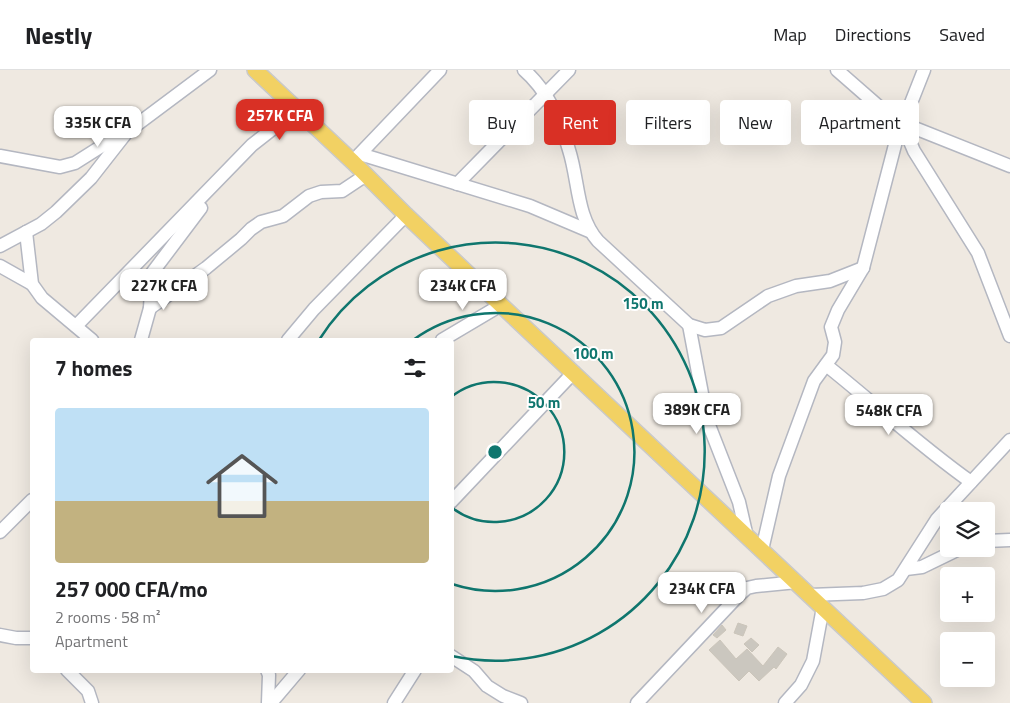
<!DOCTYPE html>
<meta charset="utf-8">
<style>
:root{--surface:#fff;--page:#f6f6f6;--text:#202124;--muted:#757577;--line:#e0e0e0;--accent:#d93025}
body{margin:0;font-family:"Titillium Web",sans-serif;background:var(--page);color:var(--text);height:100vh;display:flex;flex-direction:column;font-size:19px;white-space:nowrap}
*{box-sizing:border-box;margin:0}
p{font-size:16px;color:var(--muted)}
.icon{flex:none;width:28px;height:28px;fill:none;stroke:currentColor;stroke-width:2;stroke-linecap:round;stroke-linejoin:round}
.map{position:relative;flex:1;overflow:hidden}
.details{position:absolute;left:30px;top:268px;width:424px;height:335px;display:flex;flex-direction:column;background:var(--surface);border-radius:5px;box-shadow:0 5px 20px #0002}
.details>*{flex:none}
.top-card{position:absolute;left:469px;top:30px;width:466px;height:45px;display:flex;gap:10px}
.buttons{position:absolute;left:940px;top:432px;display:grid;gap:10px}
.buttons a{display:grid;place-items:center;width:55px;height:55px;border-radius:5px;background:var(--surface);box-shadow:0 5px 20px #0002;font-size:25px}
.price{position:absolute;translate:-50% -42px;padding:0 11px;border-radius:10px;background:#fff;color:#222;font-size:16px;line-height:32px;filter:drop-shadow(0 1px 2px #0008)}
.price::after{content:'';position:absolute;left:50%;top:30px;width:15px;height:11px;margin-left:-8px;background:inherit;clip-path:polygon(0 0,100% 0,50% 100%)}
.price.active{background:var(--accent);color:#fff}
ul{padding:0;list-style:none}
li{display:grid;align-content:center;gap:10px;height:265px;padding:0 25px}
li+li{border-top:1px solid var(--line)}
li span{display:grid;place-items:center;height:155px;border-radius:5px;color:#555}
li>.icon{margin-inline-start:auto}
span .icon{width:90px;height:90px;fill:#fffc;stroke-width:1}
li b{font-size:21px}
h2{display:flex;justify-content:space-between;align-items:center;height:60px;padding:0 25px;font-size:21px}
.tag{padding:0 18px;border-radius:5px;background:var(--surface);box-shadow:0 5px 20px #0002;font-size:18px;line-height:45px}
.tag.active{background:var(--accent);color:#fff}
header{display:flex;align-items:center;gap:30px;box-sizing:border-box;height:70px;padding:0 25px;background:var(--surface);border-bottom:1px solid var(--line)}
header strong{font-size:24px}
nav{display:flex;gap:28px;margin-inline-start:auto;font-size:18px}
.map>svg:first-child{display:block}
.building{fill:#cbc7bf;stroke:#cbc5ba}
.lines{fill:none;stroke-linecap:round;stroke-linejoin:round}
.minor-casing{stroke:#b4b7c1;stroke-width:15}
.major-casing{stroke:#c9c9c9;stroke-width:18}
.minor{stroke:#fff;stroke-width:12}
.major{stroke:#f2d163;stroke-width:15}
.ring{fill:none;stroke:#0f766e;stroke-width:2.5}
.centre{fill:#0f766e;stroke:#fff;stroke-width:2.5}
.ring-label{font-size:15px;text-anchor:middle;font-weight:bold;fill:#0f766e;stroke:#fff;stroke-width:4;stroke-linejoin:round;paint-order:stroke}
</style>
<header>
<strong>Nestly</strong>
<nav><a>Map</a><a>Directions</a><a>Saved</a></nav>
</header>
<div class="map">
<svg width="1010" height="633" viewBox="0 0 1010 633">
<rect width="100%" height="100%" fill="#efe9e1"/>
<g class="building">
<polygon points="738,553 747,556 743,566 734,563"/>
<polygon points="722,555 726,560 717,568 713,565"/>
<polygon points="751,568 759,575 752,582 744,574"/>
<polygon points="720,570 736,589 747,579 763,596 778,577 787,584 776,599 774,597 759,611 749,601 739,611 709,580"/>
</g>
<g class="lines">
<defs>
<g id="minor">
<path d="M524,0c23,20 37,51 45,80 10,31 7,66 29,91l91,84 16,5 16,-2 47,-32 28,-10 34,-5 33,-13"/>
<polyline points="837,0 885,42 902,53 1010,96"/>
<polyline points="902,53 914,81 978,183 1010,266"/>
<polyline points="360,84 530,136 589,161"/>
<polyline points="0,86 60,97 75,93 124,62"/>
<polyline points="356,88 440,0"/>
<polyline points="457,114 569,0"/>
<polyline points="26,162 32,214 42,228 92,270"/>
<polyline points="0,176 41,154 56,142 91,108 127,62 210,0"/>
<polyline points="0,196 32,214"/>
<polyline points="150,238 206,198 241,169 251,159 261,152 283,146 309,126 321,122 342,121 366,105"/>
<polyline points="689,255 707,350 739,432 747,467"/>
<polyline points="76,256 252,75 275,57 306,47"/>
<polyline points="141,270 150,238 152,203 201,138"/>
<polyline points="288,270 314,239 406,145"/>
<polyline points="442,270 501,235"/>
<path d="M826,295c49,39 94,81 145,117"/>
<polyline points="451,432 574,302"/>
<polyline points="0,462 32,430"/>
<polyline points="986,471 1010,470"/>
<polyline points="762,480 779,406 814,311 833,285 835,272 831,257 838,240 863,198 896,71 924,0"/>
<polyline points="906,499 922,497 959,479"/>
<polyline points="810,525 863,523 883,519 898,510 937,449 1010,370"/>
<polyline points="0,565 16,568 32,568"/>
<polyline points="451,586 474,601 487,616 503,626 521,633"/>
<polyline points="67,600 88,621 92,633"/>
<polyline points="267,600 269,605 268,633"/>
<polyline points="271,633 299,600"/>
<polyline points="394,633 415,600"/>
<polyline points="637,633 739,525 747,518 756,516 797,512"/>
<polyline points="785,633 801,615 813,591 823,537"/>
</g>
<polyline id="major" points="255,0 353,92 406,145 501,235 924,633"/>
</defs>
<use href="#minor" class="minor-casing"/>
<use href="#major" class="major-casing"/>
<use href="#minor" class="minor"/>
<use href="#major" class="major"/>
</g>
<g class="ring">
<path d="M451 327A70 70 0 1 1 451 437"/>
<path d="M413 270A139 139 0 1 1 452 514"/>
<path d="M319 270A209 209 0 1 1 452 586"/>
</g>
<circle cx="495" cy="382" r="8" class="centre"/>
<g class="ring-label">
<text x="643" y="239">150 m</text>
<text x="593" y="289">100 m</text>
<text x="544" y="338">50 m</text>
</g>
</svg>
<div class="buttons">
<a><svg class="icon" aria-label="layers" viewBox="0 0 24 24"><path d="M12 4l9 5-9 5-9-5zM3 14l9 5 9-5"/></svg></a>
<a>+</a>
<a>−</a>
</div>
<b class="price active" style="left:280px;top:71px">257K CFA</b>
<b class="price" style="left:98px;top:78px">335K CFA</b>
<b class="price" style="left:164px;top:241px">227K CFA</b>
<b class="price" style="left:463px;top:241px">234K CFA</b>
<b class="price" style="left:697px;top:365px">389K CFA</b>
<b class="price" style="left:889px;top:366px">548K CFA</b>
<b class="price" style="left:702px;top:544px">234K CFA</b>
<div class="top-card">
<a class="tag">Buy</a>
<a class="tag active">Rent</a>
<a class="tag">Filters</a>
<a class="tag">New</a>
<a class="tag">Apartment</a>
</div>
<section class="details">
<h2>7 homes<svg class="icon" aria-label="filters" viewBox="0 0 24 24"><path d="M4 7h16M4 17h16"/><circle cx="9" cy="7" r="2"/><circle cx="15" cy="17" r="2"/></svg></h2>
<ul>
<li><span style="background:linear-gradient(#bfe0f5 60%,#c2b280 0)"><svg class="icon" aria-label="home" viewBox="0 0 24 24"><path d="M3 11l9-7 9 7M6 9v11h12V9"/></svg></span><div><b>257 000 CFA/mo</b><p>2 rooms · 58 m²</p><p>Apartment</p></div></li>
</ul>
</section>
</div>
